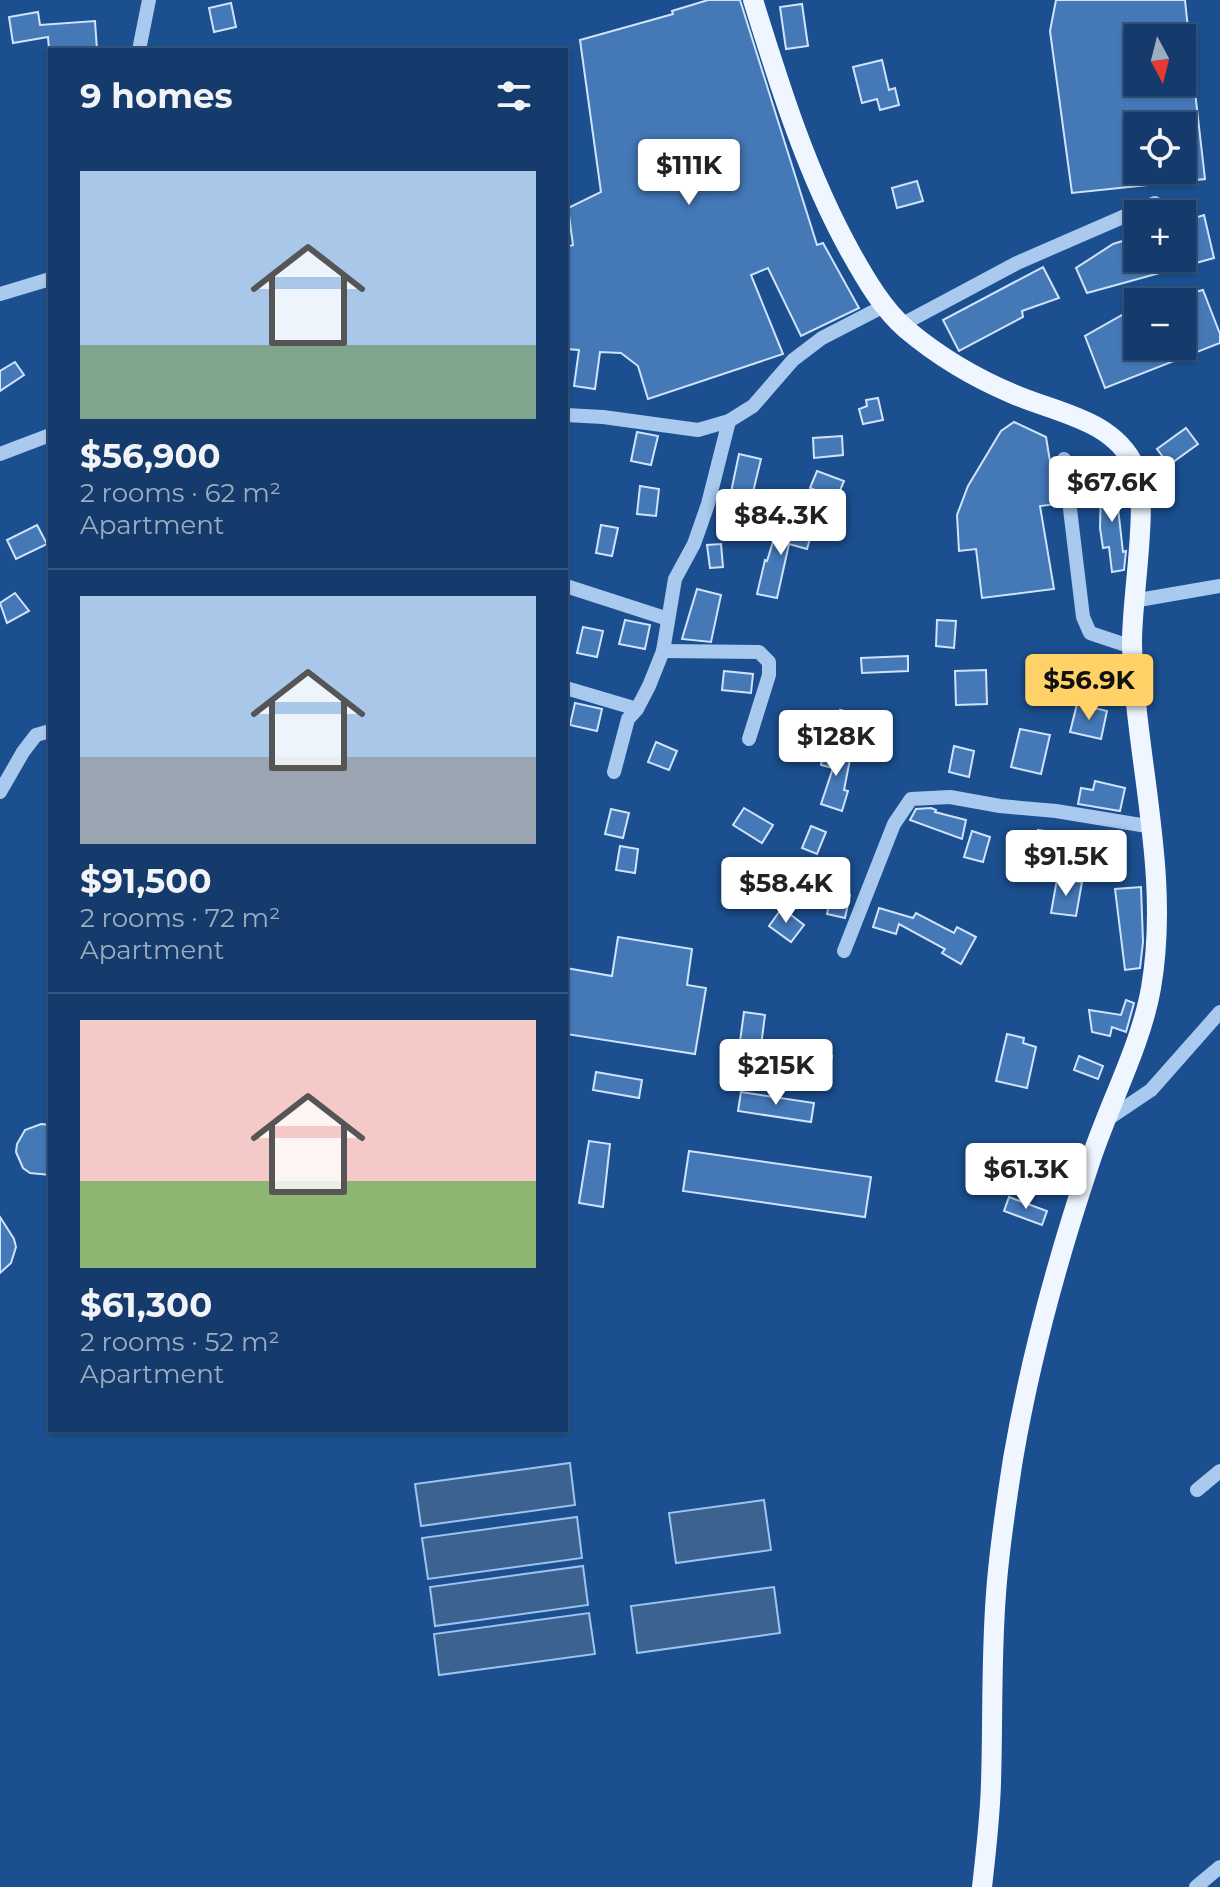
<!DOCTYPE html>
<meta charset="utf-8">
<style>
:root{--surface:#143b6b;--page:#1d4271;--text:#f1f3f6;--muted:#9dadc1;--line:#33557e;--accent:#ffd166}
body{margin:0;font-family:Montserrat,sans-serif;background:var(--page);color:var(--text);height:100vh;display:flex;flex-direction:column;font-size:30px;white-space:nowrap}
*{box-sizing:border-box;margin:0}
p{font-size:26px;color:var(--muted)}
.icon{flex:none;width:44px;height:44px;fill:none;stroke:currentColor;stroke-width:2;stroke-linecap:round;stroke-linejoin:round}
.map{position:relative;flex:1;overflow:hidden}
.details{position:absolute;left:48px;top:48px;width:520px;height:1384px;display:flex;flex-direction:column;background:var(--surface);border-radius:0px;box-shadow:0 2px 6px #0004,0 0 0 2px var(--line)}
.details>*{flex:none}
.needle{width:52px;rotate:173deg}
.tools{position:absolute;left:1124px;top:24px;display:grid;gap:16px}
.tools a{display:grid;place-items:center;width:72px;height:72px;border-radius:0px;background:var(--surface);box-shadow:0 2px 6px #0004,0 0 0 2px var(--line);font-size:40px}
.price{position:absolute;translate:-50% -68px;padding:0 18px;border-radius:8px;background:#fff;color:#222;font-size:26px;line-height:52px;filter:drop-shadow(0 2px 4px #0008)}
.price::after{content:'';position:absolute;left:50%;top:48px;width:24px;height:18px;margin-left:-12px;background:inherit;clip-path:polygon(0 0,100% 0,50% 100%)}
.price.selected{background:var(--accent);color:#111}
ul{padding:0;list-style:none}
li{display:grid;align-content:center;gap:16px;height:424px;padding:0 32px}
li+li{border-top:2px solid var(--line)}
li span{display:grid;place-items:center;height:248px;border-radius:0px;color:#555}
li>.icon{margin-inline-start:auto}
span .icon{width:144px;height:144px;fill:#fffc;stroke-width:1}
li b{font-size:34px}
h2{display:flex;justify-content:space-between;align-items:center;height:96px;padding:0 32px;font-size:34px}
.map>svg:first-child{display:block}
.water{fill:#3c6290;stroke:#9cc4f0;stroke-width:2}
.building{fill:#4478b7;stroke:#cfe3fa;stroke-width:2;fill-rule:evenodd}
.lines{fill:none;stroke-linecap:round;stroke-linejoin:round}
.minor{stroke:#a9c9ee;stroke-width:14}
.major{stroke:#f0f6ff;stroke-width:20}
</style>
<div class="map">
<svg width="1220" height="1887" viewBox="0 0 1220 1887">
<rect width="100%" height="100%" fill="#1b4f8f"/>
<g class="water">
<polygon points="570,1463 575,1505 421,1526 415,1484"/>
<polygon points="764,1500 771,1550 676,1563 669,1513"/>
<polygon points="577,1517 582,1558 428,1579 422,1538"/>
<polygon points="583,1566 588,1605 435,1626 430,1587"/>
<polygon points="774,1587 780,1633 637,1653 631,1606"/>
<polygon points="589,1613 595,1654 439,1675 434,1634"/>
</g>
<g class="building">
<polygon points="708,0 740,0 817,245 823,243 859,308 801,336 768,268 751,275 783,354 648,399 638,366 621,353 600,352 595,389 574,386 579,350 566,349 566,247 573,245 568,208 601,192 580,40 673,14 672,11"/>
<path d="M1056,0h129l4,38h-51v44h44v-25h9l14,122 -133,14 -22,-162zM1138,126h44v44h-44z"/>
<polygon points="231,3 236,27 214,32 209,8"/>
<polygon points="802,4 808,46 786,49 780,7"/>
<polygon points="38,12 40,25 95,21 97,50 49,50 48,37 13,43 9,17"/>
<polygon points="882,60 889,90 895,88 899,105 880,110 877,99 862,103 853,67"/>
<polygon points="917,181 923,201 897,208 892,188"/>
<polygon points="1204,215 1214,258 1087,293 1076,268 1113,244 1138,236 1138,258 1182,258 1182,222"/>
<polygon points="1043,267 1059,298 1022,311 1023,317 959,351 943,320"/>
<polygon points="1203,290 1220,334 1220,343 1105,388 1085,336 1138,306 1138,346 1182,346 1182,295"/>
<polygon points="15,362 24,375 0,391 0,371"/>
<polygon points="878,398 883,420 863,424 859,409 867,406 866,400"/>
<polygon points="1014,422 1046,437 1057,504 1040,506 1054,589 982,598 976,549 959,551 957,515 968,486 1001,431"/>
<polygon points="1186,428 1198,444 1169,465 1157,449"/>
<polygon points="637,432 658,436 651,465 631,461"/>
<polygon points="842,436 843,455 814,458 813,438"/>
<polygon points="739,454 761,459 746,521 731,519 736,493 731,492"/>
<polygon points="817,471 844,481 837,498 810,488"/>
<polygon points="1106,482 1122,482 1121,508 1118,508 1123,552 1126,551 1124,570 1112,572 1109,547 1103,548 1100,528 1101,486 1106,486"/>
<polygon points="640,486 659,489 656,516 637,514"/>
<polygon points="779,522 812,532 807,549 789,544 777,598 757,594 765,560 767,561"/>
<polygon points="37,525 47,544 16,559 7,540"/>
<polygon points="601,525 618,528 612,556 596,553"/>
<polygon points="721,544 723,567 710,568 707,545"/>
<polygon points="697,589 721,595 711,642 682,639"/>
<polygon points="15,593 29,611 7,623 0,603"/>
<polygon points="625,620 650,625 645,649 619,644"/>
<polygon points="937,620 956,621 954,648 936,646"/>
<polygon points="583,627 603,631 597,657 577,653"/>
<polygon points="1102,655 1102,660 1120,660 1121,685 1105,685 1105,679 1086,680 1085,656"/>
<polygon points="908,656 908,671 862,673 861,658"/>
<polygon points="986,670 987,704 956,705 955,671"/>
<polygon points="724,671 753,674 751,693 722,690"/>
<polygon points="575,703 602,709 597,731 570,725"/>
<polygon points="1077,704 1107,711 1101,739 1070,732"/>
<polygon points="840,710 866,716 863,731 837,726"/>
<polygon points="1020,729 1050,735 1041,774 1011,767"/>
<polygon points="656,742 677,751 669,770 648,762"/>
<polygon points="954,746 974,751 969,777 949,772"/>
<polygon points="824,748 851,754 844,790 848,791 842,811 821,804 833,768 821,765"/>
<polygon points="1095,781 1125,788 1120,811 1078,804 1081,788 1093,790"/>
<polygon points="744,808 773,825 762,843 733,825"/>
<polygon points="931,808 936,810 935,812 966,820 962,839 910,820 916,809"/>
<polygon points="611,809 629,813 623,838 605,834"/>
<polygon points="811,826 826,832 817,854 802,848"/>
<polygon points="1038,830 1067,834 1063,862 1034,859"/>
<polygon points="972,831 990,837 983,862 964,857"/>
<polygon points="620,846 638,849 635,873 616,870"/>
<polygon points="780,861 795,864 790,889 776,886"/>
<polygon points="1057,879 1082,882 1076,916 1051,913"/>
<polygon points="1141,887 1143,942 1140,968 1125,970 1115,889"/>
<polygon points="832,891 850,895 845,918 827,914"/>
<polygon points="782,908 804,925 791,942 769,926"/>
<polygon points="879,908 913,918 916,913 954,933 957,927 976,937 961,964 942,953 945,949 899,924 896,934 873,927"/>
<polygon points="618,937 692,949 687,985 706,988 695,1054 566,1034 566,968 612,976"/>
<polygon points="1126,1000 1134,1003 1126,1032 1112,1027 1110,1036 1092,1032 1089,1010 1121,1015"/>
<polygon points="744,1012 765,1015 761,1046 832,1056 828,1075 737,1063"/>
<polygon points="1007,1034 1024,1038 1023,1043 1036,1047 1027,1088 996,1081"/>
<polygon points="1079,1056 1103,1066 1098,1079 1074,1070"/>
<polygon points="596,1072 642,1080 639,1098 593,1090"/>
<polygon points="741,1092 814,1103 811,1122 738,1111"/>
<polygon points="41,1124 50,1125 50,1175 30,1173 23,1168 16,1152 17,1144 25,1130"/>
<polygon points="589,1141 610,1144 603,1207 579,1203"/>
<polygon points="689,1151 871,1177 865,1217 683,1191"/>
<polygon points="1009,1197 1047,1211 1042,1225 1004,1211"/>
<polygon points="0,1217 14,1239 16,1247 11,1263 0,1273"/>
</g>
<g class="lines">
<g class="minor">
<polyline points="139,50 149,0"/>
<polyline points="0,294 50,279"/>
<polyline points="901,325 1017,263 1155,203"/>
<polyline points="566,415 603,417 698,430 729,421 753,406 793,360 822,338 886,305"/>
<polyline points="0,454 50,435"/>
<polyline points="1064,459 1083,617 1090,633 1132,647"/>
<polyline points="566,586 668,619"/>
<polyline points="1133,601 1220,586"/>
<polyline points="663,651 759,652 769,662 769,675 749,739"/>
<polyline points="566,688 637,709"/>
<polyline points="614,772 628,719 637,709 649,686 663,651 675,579 694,544 708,504 729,421"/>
<polyline points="0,792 23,752 36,735 50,731"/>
<polyline points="844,951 894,824 911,799 950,797 1000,806 1056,811 1153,827"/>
<polyline points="1105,1121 1151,1090 1220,1012"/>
<polyline points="1197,1490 1220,1471"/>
<polyline points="1196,1887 1220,1867"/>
</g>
<path class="major" d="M753,0c27,87 54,174 98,253 15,27 32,56 55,76 32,27 69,49 107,65 43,19 100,25 122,73 15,33 -4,135 -3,177 3,115 39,228 19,344 -10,58 -44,120 -62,177 -32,96 -59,195 -76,294 -7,45 -14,90 -17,135 -5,63 -3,126 -5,189 -1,35 -5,69 -9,104"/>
</g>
</svg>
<div class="tools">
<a><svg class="needle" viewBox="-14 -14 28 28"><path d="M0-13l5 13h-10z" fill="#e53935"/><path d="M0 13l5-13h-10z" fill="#9dadc1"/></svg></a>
<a><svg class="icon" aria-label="locate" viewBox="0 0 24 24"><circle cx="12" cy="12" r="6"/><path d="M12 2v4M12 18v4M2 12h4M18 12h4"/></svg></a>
<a>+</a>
<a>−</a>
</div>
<b class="price" style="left:689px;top:207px">$111K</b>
<b class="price" style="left:1112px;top:524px">$67.6K</b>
<b class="price" style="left:781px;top:557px">$84.3K</b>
<b class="price selected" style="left:1089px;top:722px">$56.9K</b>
<b class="price" style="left:836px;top:778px">$128K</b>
<b class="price" style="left:1066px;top:898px">$91.5K</b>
<b class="price" style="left:786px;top:925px">$58.4K</b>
<b class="price" style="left:776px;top:1107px">$215K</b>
<b class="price" style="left:1026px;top:1211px">$61.3K</b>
<section class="details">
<h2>9 homes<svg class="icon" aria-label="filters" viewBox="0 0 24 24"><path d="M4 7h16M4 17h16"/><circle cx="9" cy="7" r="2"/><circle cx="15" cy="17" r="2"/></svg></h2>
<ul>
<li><span style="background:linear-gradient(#a9c7e8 70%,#7fa58c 0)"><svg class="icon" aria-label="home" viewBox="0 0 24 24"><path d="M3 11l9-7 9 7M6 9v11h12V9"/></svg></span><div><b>$56,900</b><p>2 rooms · 62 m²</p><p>Apartment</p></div></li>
<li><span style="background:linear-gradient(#a9c7e8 65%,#9aa5b1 0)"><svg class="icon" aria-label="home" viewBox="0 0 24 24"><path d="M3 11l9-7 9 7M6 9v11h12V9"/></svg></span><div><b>$91,500</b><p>2 rooms · 72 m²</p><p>Apartment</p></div></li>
<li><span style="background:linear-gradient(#f6c9c9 65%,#8fb573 0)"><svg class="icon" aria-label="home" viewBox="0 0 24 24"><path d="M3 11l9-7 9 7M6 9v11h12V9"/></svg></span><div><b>$61,300</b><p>2 rooms · 52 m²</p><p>Apartment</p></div></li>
</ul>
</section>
</div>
